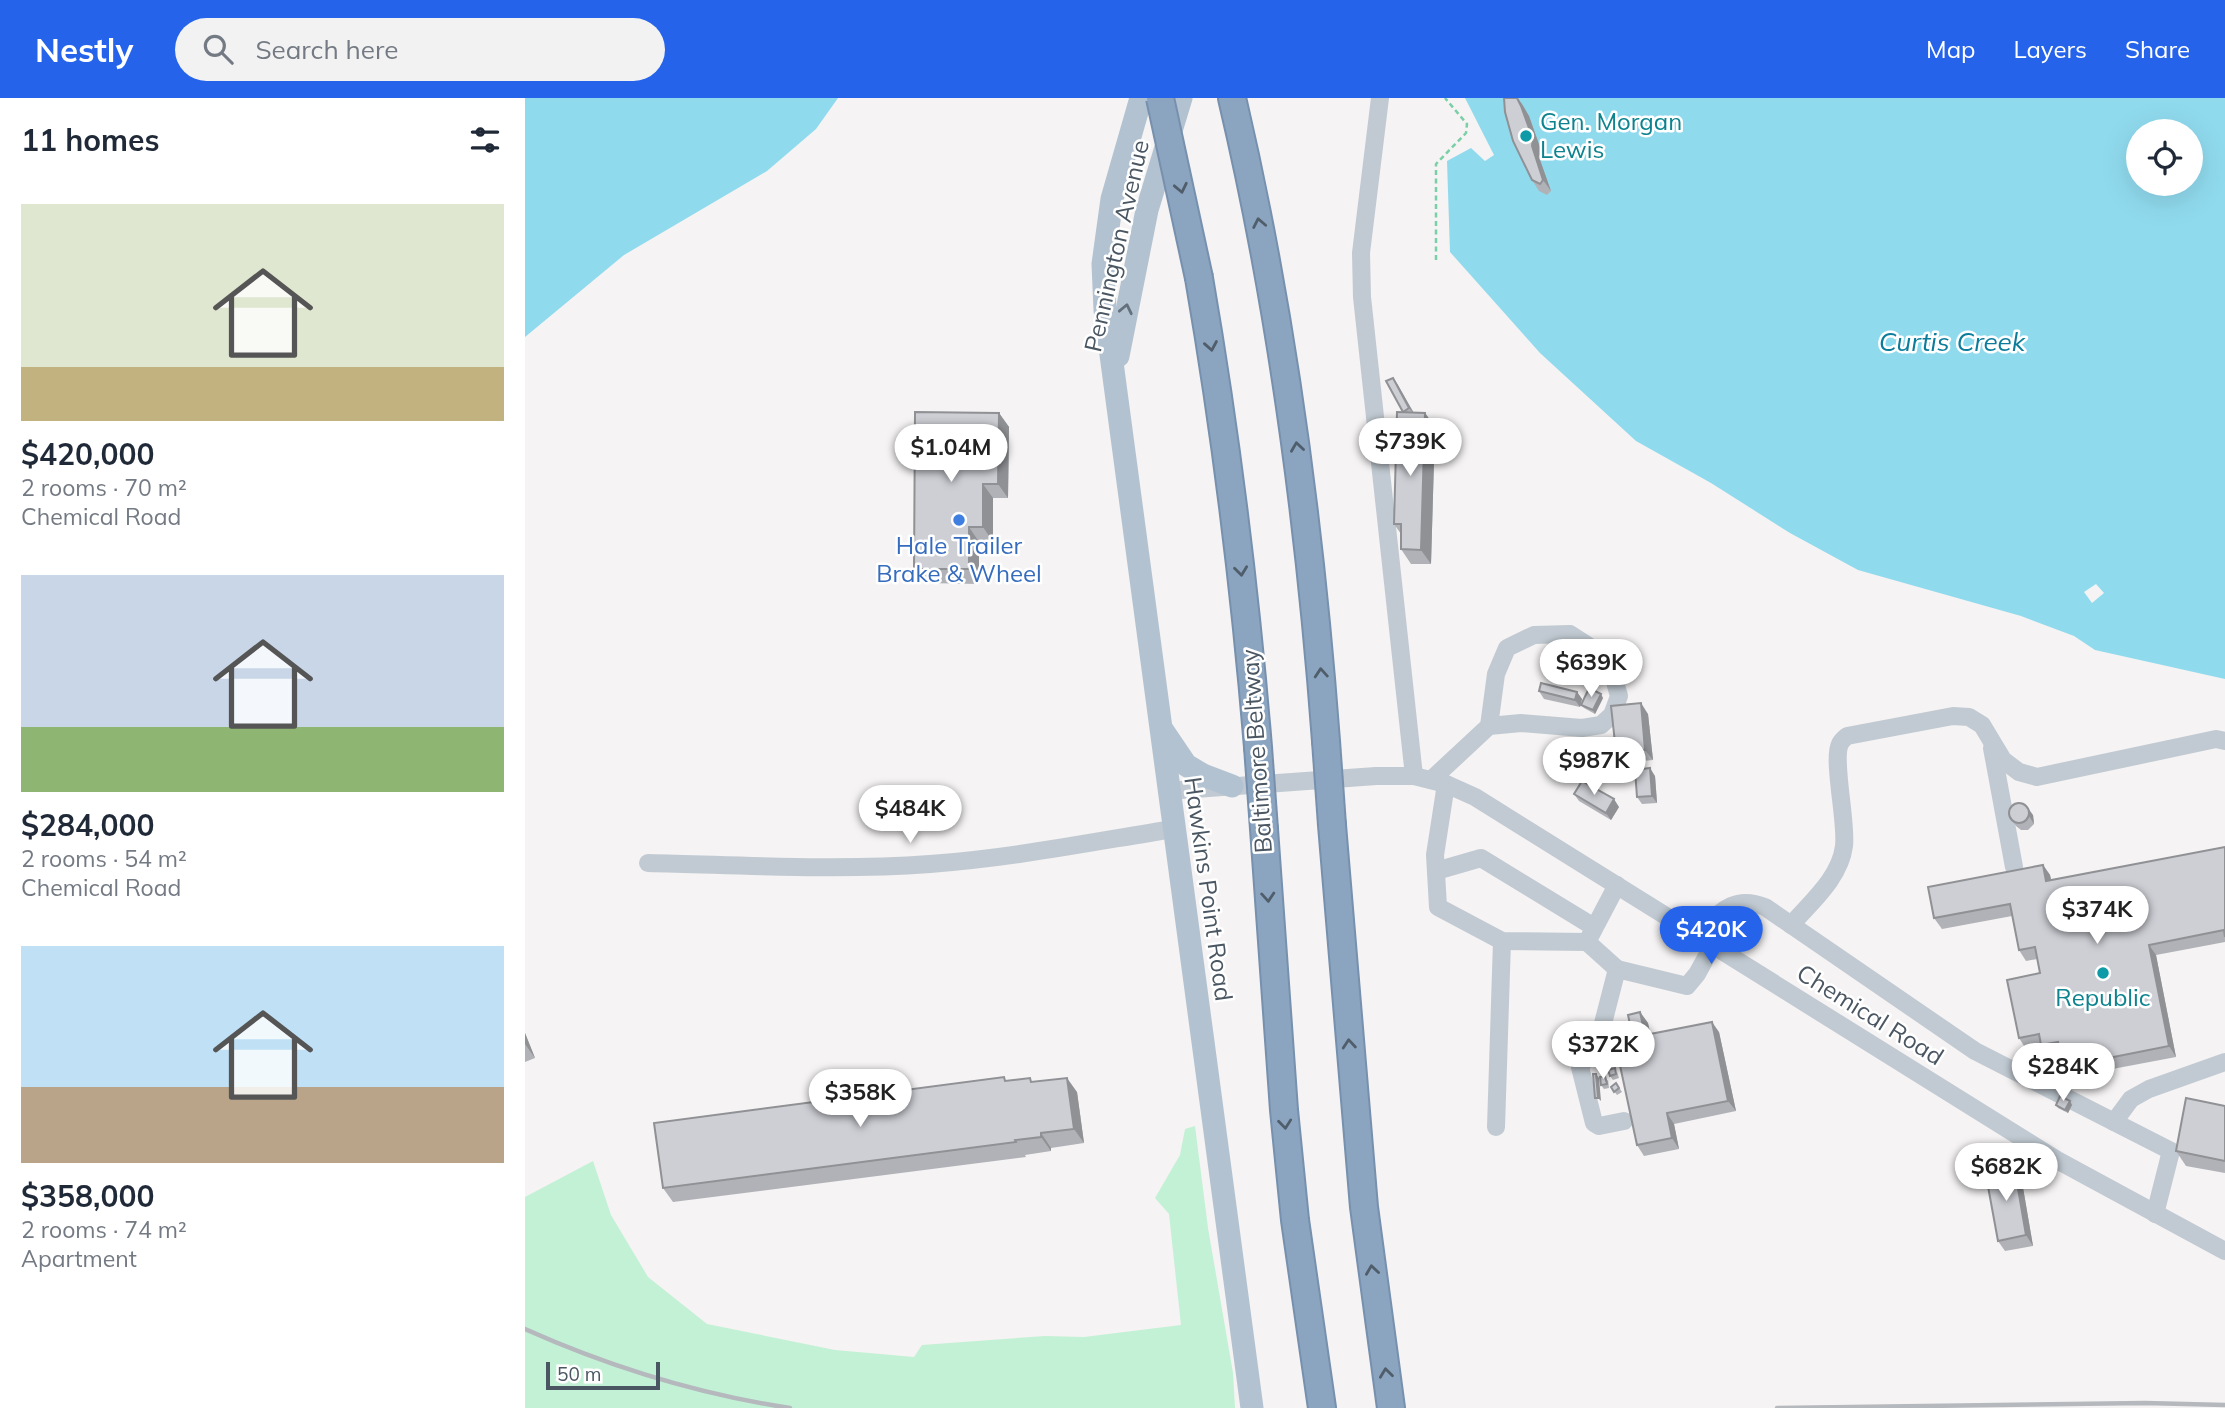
<!DOCTYPE html>
<meta charset="utf-8">
<style>
:root{--surface:#fff;--page:#f2f2f3;--text:#1f2937;--muted:#747a83;--accent:#2563eb}
body{margin:0;font-family:Mulish,sans-serif;background:var(--page);color:var(--text);height:100vh;display:flex;flex-direction:column;font-size:26px;white-space:nowrap}
*{box-sizing:border-box;margin:0}
p{font-size:23px;color:var(--muted)}
.icon{flex:none;width:38px;height:38px;fill:none;stroke:currentColor;stroke-width:2;stroke-linecap:round;stroke-linejoin:round}
.map{position:relative;flex:1;overflow:hidden}
.panel{display:flex;flex-direction:column;background:var(--surface);width:525px}
.panel>*{flex:none}
.buttons{position:absolute;left:1601px;top:21px;display:grid;gap:14px}
.buttons a{display:grid;place-items:center;width:77px;height:77px;border-radius:50%;background:var(--surface);box-shadow:0 7px 28px #0002;font-size:35px}
.scale{position:absolute;left:21px;bottom:18px;width:114px;box-sizing:border-box;padding-left:7px;border:4px solid #4a5661;border-top:0;font-size:19px;line-height:24px;white-space:nowrap;color:#4a5661;-webkit-text-stroke:5px #fff;paint-order:stroke}
.price{position:absolute;translate:-50% -60px;padding:0 16px;border-radius:24px;background:#fff;color:#222;font-size:23px;line-height:46px;filter:drop-shadow(0 2px 4px #0008)}
.price::after{content:'';position:absolute;left:50%;top:42px;width:21px;height:16px;margin-left:-10px;background:inherit;clip-path:polygon(0 0,100% 0,50% 100%)}
.price.selected{background:var(--accent);color:#fff}
ul{padding:0;list-style:none}
li{display:grid;align-content:center;gap:14px;height:371px;padding:0 21px}
li span{display:grid;place-items:center;height:217px;border-radius:0px;color:#555}
li>.icon{margin-inline-start:auto}
span .icon{width:126px;height:126px;fill:#fffc;stroke-width:1}
li b{font-size:30px}
h2{display:flex;justify-content:space-between;align-items:center;height:84px;padding:0 21px;font-size:30px}
header{display:flex;align-items:center;gap:42px;box-sizing:border-box;height:98px;padding:0 35px;background:var(--accent);color:#fff}
header strong{font-size:33px}
nav{display:flex;gap:38px;margin-inline-start:auto;font-size:24px}
.search{width:490px;height:63px;background:var(--page);display:flex;align-items:center;gap:18px;box-sizing:border-box;padding:0 24px;border-radius:38px;color:var(--muted);font-size:26px}
main{display:flex;flex:1;min-height:0}
.map>svg:first-child{display:block}
.green{fill:#c3f1d5}
.water{fill:#90daee;fill-rule:evenodd}
.pier{fill:#f5f3f3}
.lines{fill:none;stroke-linecap:round;stroke-linejoin:round}
.highway-casing{stroke:#7690ad;stroke-width:30}
.path{stroke:#7ad0a6;stroke-width:2.5;stroke-dasharray:5 3.5;stroke-linecap:butt}
.minor{stroke:#c1cad2;stroke-width:18}
.major{stroke:#b3c2d1;stroke-width:23}
.highway{stroke:#8ba5c1;stroke-width:26}
.rail{stroke:#b5b8bd;stroke-width:4.5}
.highway-bridge-casing{stroke:#7690ad;stroke-width:30;stroke-linecap:butt}
.highway-bridge{stroke:#8ba5c1;stroke-width:26}
.wall{fill:#b0b2b7}
.shaded-wall{fill:#909195}
.building{fill:#cdcfd5;stroke:#909195;stroke-width:2}
.oneway{stroke:#505e6b}
.oneway2{stroke:#64717d}
.culture-dot{fill:#0f9aa8;stroke:#fff;stroke-width:2.5}
.shop-dot{fill:#3f7fe0;stroke:#fff;stroke-width:2.5}
.labels{text-anchor:middle;stroke-width:5;stroke-linejoin:round;paint-order:stroke}
.culture-label{font-size:24px;fill:#0d838f;stroke:#fff;text-anchor:start}
.street-label{font-size:24px;fill:#4a5661;stroke:#fff}
.shop-label{font-size:24px;fill:#366cbe;stroke:#fff}
.water-label{font-size:26px;font-style:italic;fill:#0c7c9b;stroke:#fff}
</style>
<header>
<strong>Nestly</strong>
<div class="search"><svg class="icon" aria-label="search" viewBox="0 0 24 24"><circle cx="10" cy="10" r="6"/><path d="M15 15l6 6"/></svg>Search here</div>
<nav><a>Map</a><a>Layers</a><a>Share</a></nav>
</header>
<main>
<section class="panel">
<h2>11 homes<svg class="icon" aria-label="filters" viewBox="0 0 24 24"><path d="M4 7h16M4 17h16"/><circle cx="9" cy="7" r="2"/><circle cx="15" cy="17" r="2"/></svg></h2>
<ul>
<li><span style="background:linear-gradient(#dfe7d0 75%,#c2b280 0)"><svg class="icon" aria-label="home" viewBox="0 0 24 24"><path d="M3 11l9-7 9 7M6 9v11h12V9"/></svg></span><div><b>$420,000</b><p>2 rooms · 70 m²</p><p>Chemical Road</p></div></li>
<li><span style="background:linear-gradient(#c9d6e8 70%,#8fb573 0)"><svg class="icon" aria-label="home" viewBox="0 0 24 24"><path d="M3 11l9-7 9 7M6 9v11h12V9"/></svg></span><div><b>$284,000</b><p>2 rooms · 54 m²</p><p>Chemical Road</p></div></li>
<li><span style="background:linear-gradient(#bfe0f5 65%,#b9a48a 0)"><svg class="icon" aria-label="home" viewBox="0 0 24 24"><path d="M3 11l9-7 9 7M6 9v11h12V9"/></svg></span><div><b>$358,000</b><p>2 rooms · 74 m²</p><p>Apartment</p></div></li>
</ul>
</section>
<div class="map">
<svg width="1700" height="1310" viewBox="0 0 1700 1310">
<rect width="100%" height="100%" fill="#f5f3f3"/>
<polygon class="green" points="670,1028 683,1130 708,1275 710,1310 0,1310 0,1099 68,1063 86,1117 123,1179 182,1226 310,1252 389,1259 397,1247 520,1238 559,1239 656,1227 644,1116 630,1100 655,1057 660,1031"/>
<g class="water">
<polygon points="0,0 313,0 291,31 242,73 99,157 0,239"/>
<path d="M940,0h760v581l-130,-29 -21,-14 -53,-20 -163,-46 -68,-37 -79,-50 -75,-42 -96,-88 -90,-101 -3,-91 24,-13 14,13 9,-6zM1614,33h52v53h-52z"/>
</g>
<polygon class="pier" points="1571,486 1579,495 1567,505 1559,494"/>
<g class="lines">
<defs>
<g id="highway">
<path d="M707,0c50,212 78,427 94,643"/>
<path d="M674,180c27,156 46,312 59,469"/>
<polyline points="807,727 839,1109 866,1310"/>
<polyline points="739,731 759,1012 770,1122 797,1310"/>
</g>
</defs>
<use href="#highway" class="highway-casing"/>
<polyline class="path" points="911,162 911,66 941,35 942,26 920,0"/>
<g class="minor">
<polyline points="855,0 836,155 837,199 889,678"/>
<polyline points="1467,650 1489,769"/>
<polyline points="906,682 964,628 996,625 1057,630 1076,627 1087,617 1094,598 1088,577 1076,556 1045,536 1009,537 982,550 971,576 964,628"/>
<polyline points="921,686 910,757 913,809 977,843 1062,844"/>
<polyline points="642,693 851,678 889,678 921,686 950,699 1532,1062 1700,1153"/>
<path d="M123,765c93,2 188,8 282,1 82,-6 162,-22 243,-35"/>
<polyline points="911,773 956,760 1069,829"/>
<polyline points="1092,787 1062,844 1092,871"/>
<path d="M1266,827c20,-23 49,-47 53,-79 3,-24 -12,-87 -4,-102 1,-3 4,-5 7,-8l106,-20 16,1 13,8 21,35 16,12 18,5 179,-38 9,2"/>
<path d="M1171,837c23,-21 36,-41 69,-28l210,144 196,100 -16,63"/>
<polyline points="1099,1023 1074,1028 1069,1025 1055,969 1074,941 1092,871 1162,888 1172,876 1188,847"/>
<polyline points="1589,1024 1606,1001 1624,991 1700,964"/>
<polyline points="971,1029 977,843"/>
</g>
<g class="major">
<polyline points="616,0 587,101 578,166 580,212 727,1310"/>
<polyline points="593,258 622,112 656,0"/>
<polyline points="638,633 661,667 678,677 707,688"/>
</g>
<use href="#highway" class="highway"/>
<g class="rail">
<path d="M0,1231c85,38 173,65 265,79"/>
<polyline points="1252,1310 1620,1305 1700,1307"/>
</g>
<defs>
<g id="highway-bridge">
<polyline points="635,0 674,180"/>
<polyline points="801,643 807,727"/>
<polyline points="733,649 739,731"/>
</g>
</defs>
<use href="#highway-bridge" class="highway-bridge-casing"/>
<use href="#highway-bridge" class="highway-bridge"/>
</g>
<g class="wall">
<polygon points="979,0 993,0 1004,18 1016,52 1014,59 1026,93 1022,97 1014,93 1007,82"/>
<polygon points="868,280 888,314 900,315 910,329 906,466 886,466 876,451 876,436 869,426 878,314"/>
<polygon points="474,315 484,329 483,400 468,400 468,444 454,444 454,486 399,485 389,471"/>
<polygon points="1014,593 1052,594 1057,601 1055,609 1019,601"/>
<polygon points="1078,600 1070,616 1059,610 1056,607"/>
<polygon points="1123,616 1128,662 1098,665 1091,654"/>
<polygon points="1130,678 1132,705 1117,706 1112,699"/>
<polygon points="1049,696 1094,709 1086,722 1054,703"/>
<polygon points="1508,717 1509,726 1503,732 1496,732 1491,728 1486,721"/>
<polygon points="1700,749 1700,844 1631,857 1651,959 1545,979 1538,969 1535,956 1524,958 1517,948 1501,951 1494,940 1515,875 1512,861 1501,863 1494,852 1487,818 1417,831 1409,820 1518,767 1525,777 1526,782"/>
<polygon points="1115,914 1123,925 1125,936 1194,934 1211,1013 1149,1026 1154,1051 1119,1058 1112,1047"/>
<polygon points="0,935 10,960 0,964"/>
<polygon points="1092,974 1094,980 1088,982 1085,978"/>
<polygon points="1083,982 1084,990 1079,991 1076,987"/>
<polygon points="482,983 508,984 552,994 559,1045 526,1050 526,1053 500,1057 501,1059 148,1104 138,1090"/>
<polygon points="1091,985 1097,994 1092,997 1086,989"/>
<polygon points="1545,1003 1547,1007 1543,1015 1533,1010 1531,1007"/>
<polygon points="1700,1008 1700,1075 1661,1068 1651,1053"/>
<polygon points="1489,1067 1496,1078 1508,1148 1480,1153 1473,1143"/>
</g>
<g class="shaded-wall">
<polygon points="992,0 997,6 1004,18 1016,52 1014,59 1026,93 1018,82"/>
<polygon points="868,280 873,287 890,317 884,310"/>
<polygon points="474,315 484,329 483,400 473,386"/>
<polygon points="900,315 910,329 906,466 896,452"/>
<polygon points="458,386 468,400 468,444 458,429"/>
<polygon points="444,429 454,444 454,486 444,471"/>
<polygon points="1052,594 1057,601 1055,609 1050,602"/>
<polygon points="1076,596 1078,600 1070,616 1068,612"/>
<polygon points="1116,605 1123,616 1128,662 1120,652"/>
<polygon points="1125,670 1130,678 1132,705 1127,698"/>
<polygon points="1089,701 1094,709 1086,722 1081,715"/>
<polygon points="1503,710 1508,717 1509,726 1504,718"/>
<polygon points="1518,767 1525,777 1529,794 1521,783"/>
<polygon points="1624,847 1631,857 1651,959 1644,948"/>
<polygon points="1115,914 1123,925 1128,948 1120,937"/>
<polygon points="1187,924 1194,934 1211,1013 1203,1003"/>
<polygon points="0,935 10,960 0,946"/>
<polygon points="1071,976 1074,980 1076,1003 1073,1000"/>
<polygon points="542,980 552,994 559,1045 549,1031"/>
<polygon points="1545,1003 1547,1007 1543,1015 1540,1012"/>
<polygon points="1142,1015 1149,1026 1154,1051 1147,1040"/>
<polygon points="516,1035 526,1050 526,1053 516,1039"/>
<polygon points="1489,1067 1496,1078 1508,1148 1501,1137"/>
</g>
<g class="building">
<polygon points="979,0 992,0 996,8 1008,41 1007,48 1018,82 1015,86 1007,82 988,43 980,14"/>
<polygon points="868,280 884,310 878,314 861,283"/>
<polygon points="390,314 474,315 473,386 458,386 458,429 444,429 444,471 389,471"/>
<polygon points="872,314 900,315 896,452 876,451 876,426 869,426"/>
<polygon points="1016,585 1052,594 1050,602 1014,593"/>
<polygon points="1064,590 1076,596 1068,612 1056,607"/>
<polygon points="1116,605 1120,652 1091,654 1086,608"/>
<polygon points="1125,670 1127,698 1112,699 1110,672"/>
<polygon points="1057,683 1089,701 1081,715 1049,696"/>
<circle cx="1494" cy="715" r="10"/>
<polygon points="1700,749 1700,839 1699,832 1624,847 1644,948 1538,969 1533,944 1516,947 1514,936 1494,940 1482,882 1515,875 1510,849 1494,852 1485,806 1409,820 1403,789 1518,767 1521,783"/>
<polygon points="1115,914 1120,937 1187,924 1203,1003 1142,1015 1147,1040 1112,1047 1090,944 1108,940 1103,917"/>
<polygon points="1090,970 1091,976 1085,978 1083,972"/>
<polygon points="1068,976 1071,976 1073,1000 1070,1000"/>
<polygon points="1080,978 1082,986 1076,987 1075,979"/>
<polygon points="479,979 480,983 505,980 506,984 542,980 549,1031 516,1035 516,1039 490,1042 491,1044 138,1090 129,1025"/>
<polygon points="1091,985 1094,990 1089,994 1086,989"/>
<polygon points="1535,998 1545,1003 1540,1012 1531,1007"/>
<polygon points="1661,1000 1700,1008 1700,1063 1651,1053"/>
<polygon points="1489,1067 1501,1137 1473,1143 1460,1072"/>
</g>
<defs><path id="oneway-chevron" d="M-2-3.5L2.5 0L-2 3.5" fill="none" stroke-width="1.6" stroke-linecap="round" stroke-linejoin="round" transform="scale(1.75)"/></defs>
<g class="oneway">
<use href="#oneway-chevron" transform="translate(656 90) rotate(78)"/>
<use href="#oneway-chevron" transform="translate(734 125) rotate(-101)"/>
<use href="#oneway-chevron" transform="translate(686 248) rotate(80)"/>
<use href="#oneway-chevron" transform="translate(772 349) rotate(-98)"/>
<use href="#oneway-chevron" transform="translate(716 473) rotate(83)"/>
<use href="#oneway-chevron" transform="translate(796 575) rotate(-94)"/>
<use href="#oneway-chevron" transform="translate(743 799) rotate(86)"/>
<use href="#oneway-chevron" transform="translate(824 946) rotate(-95)"/>
<use href="#oneway-chevron" transform="translate(760 1026) rotate(84)"/>
<use href="#oneway-chevron" transform="translate(847 1172) rotate(-98)"/>
<use href="#oneway-chevron" transform="translate(861 1275) rotate(-97)"/>
</g>
<use class="oneway2" href="#oneway-chevron" transform="translate(601 211) rotate(-78)"/>
<g class="culture-dot">
<circle cx="1001" cy="38" r="7"/>
<circle cx="1578" cy="875" r="7"/>
</g>
<circle class="shop-dot" cx="434" cy="422" r="7"/>
<g class="labels">
<g class="culture-label">
<text x="1015" y="32">Gen. Morgan<tspan x="1015" dy="28">Lewis</tspan></text>
<text x="1578" y="908" text-anchor="middle">Republic</text>
</g>
<g class="street-label">
<text transform="translate(592 148) rotate(-77)" y="8">Pennington Avenue</text>
<text transform="translate(732 653) rotate(-94)" y="8">Baltimore Beltway</text>
<text transform="translate(683 791) rotate(82)" y="8">Hawkins Point Road</text>
<text transform="translate(1345 917) rotate(32)" y="8">Chemical Road</text>
</g>
<g class="shop-label">
<text x="434" y="456">Hale Trailer<tspan x="434" dy="28">Brake &amp; Wheel</tspan></text>
</g>
<g class="water-label">
<text x="1427" y="253">Curtis Creek</text>
</g>
</g>
</svg>
<div class="buttons">
<a><svg class="icon" aria-label="locate" viewBox="0 0 24 24"><circle cx="12" cy="12" r="6"/><path d="M12 2v4M12 18v4M2 12h4M18 12h4"/></svg></a>
</div>
<div class="scale">50 m</div>
<b class="price" style="left:885px;top:380px">$739K</b>
<b class="price" style="left:426px;top:386px">$1.04M</b>
<b class="price" style="left:1066px;top:601px">$639K</b>
<b class="price" style="left:1069px;top:699px">$987K</b>
<b class="price" style="left:385px;top:747px">$484K</b>
<b class="price" style="left:1572px;top:848px">$374K</b>
<b class="price selected" style="left:1186px;top:868px">$420K</b>
<b class="price" style="left:1078px;top:983px">$372K</b>
<b class="price" style="left:1538px;top:1005px">$284K</b>
<b class="price" style="left:335px;top:1031px">$358K</b>
<b class="price" style="left:1481px;top:1105px">$682K</b>
</div>
</main>
